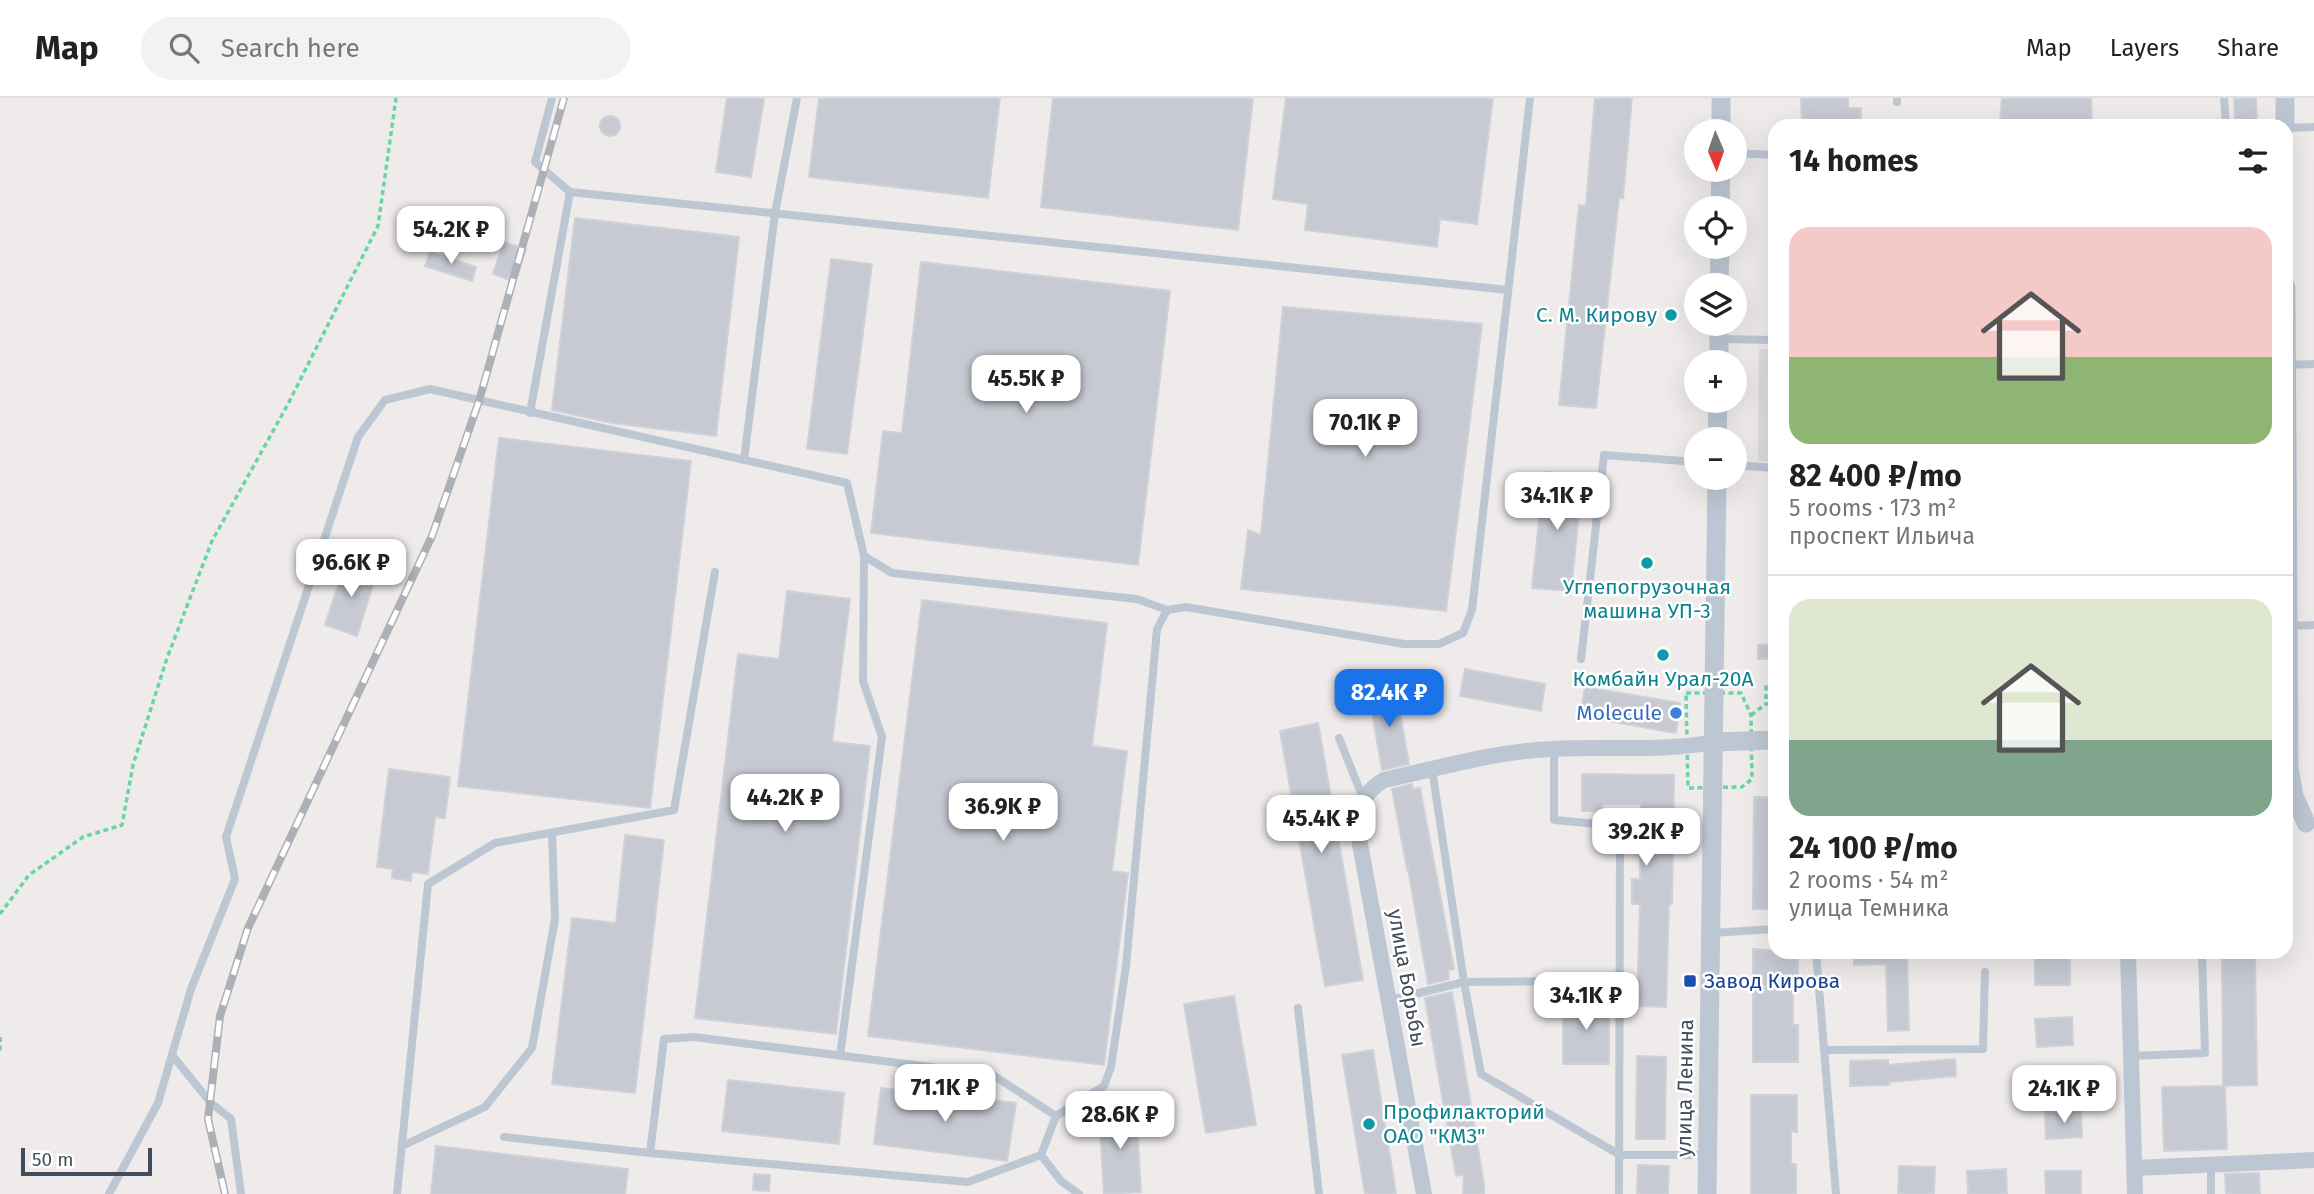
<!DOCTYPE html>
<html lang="en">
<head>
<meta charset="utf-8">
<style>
	body { margin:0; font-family:"Fira Sans",sans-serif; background:#f2f2f2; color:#222; height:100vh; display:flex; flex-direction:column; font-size:26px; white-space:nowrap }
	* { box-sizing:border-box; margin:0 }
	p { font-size:23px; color:#767676 }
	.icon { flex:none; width:38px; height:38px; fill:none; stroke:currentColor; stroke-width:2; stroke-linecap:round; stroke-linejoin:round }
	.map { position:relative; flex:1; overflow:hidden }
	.drawer { position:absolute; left:1768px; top:21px; width:525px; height:840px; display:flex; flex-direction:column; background:#fff; border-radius:21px; box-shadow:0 7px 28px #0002 }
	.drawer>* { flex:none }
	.needle { width:46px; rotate:178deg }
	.buttons { position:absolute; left:1684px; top:21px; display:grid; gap:14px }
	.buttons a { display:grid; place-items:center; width:63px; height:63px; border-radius:50%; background:#fff; box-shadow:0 7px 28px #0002; font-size:35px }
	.scale { position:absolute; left:21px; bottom:18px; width:131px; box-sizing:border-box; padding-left:7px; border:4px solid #424d5b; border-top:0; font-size:19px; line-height:24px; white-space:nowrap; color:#424d5b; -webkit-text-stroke:5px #fff; paint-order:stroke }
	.price { position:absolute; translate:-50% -60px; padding:0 16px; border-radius:14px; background:#fff; color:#222; font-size:23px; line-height:46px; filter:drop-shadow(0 2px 4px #0008) }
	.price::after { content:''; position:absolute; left:50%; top:42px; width:21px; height:16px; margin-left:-10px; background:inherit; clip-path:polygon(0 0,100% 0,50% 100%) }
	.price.selected { background:#1a73e8; color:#fff }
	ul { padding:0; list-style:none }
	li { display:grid; align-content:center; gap:14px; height:371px; padding:0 21px }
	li+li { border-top:2px solid #e0e0e0 }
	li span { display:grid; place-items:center; height:217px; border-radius:21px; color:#555 }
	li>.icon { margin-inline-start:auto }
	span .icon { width:126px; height:126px; fill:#fffc; stroke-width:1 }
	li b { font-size:30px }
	h2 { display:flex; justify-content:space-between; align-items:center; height:84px; padding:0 21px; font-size:30px }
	header { display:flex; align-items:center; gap:42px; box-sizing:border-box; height:98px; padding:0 35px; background:#fff; border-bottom:2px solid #e0e0e0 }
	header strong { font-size:33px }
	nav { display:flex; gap:38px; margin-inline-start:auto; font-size:24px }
	.search { width:490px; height:63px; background:#f2f2f2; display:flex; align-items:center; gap:18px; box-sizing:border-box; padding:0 24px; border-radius:38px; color:#767676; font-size:26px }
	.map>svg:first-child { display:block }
	.education { fill:#e0dcdd }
	.building { fill:#c7cad2; stroke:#cfd1d8; stroke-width:2 }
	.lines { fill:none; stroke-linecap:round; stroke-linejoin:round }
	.path { stroke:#67d5a8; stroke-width:3.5; stroke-dasharray:5 3.5; stroke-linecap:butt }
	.service { stroke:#bdc7d3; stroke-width:8 }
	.minor { stroke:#bdc7d3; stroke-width:16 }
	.tertiary { stroke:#bdc7d3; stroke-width:19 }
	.rail-casing { stroke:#adb0b7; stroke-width:8 }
	.rail { stroke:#fff; stroke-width:5; stroke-dasharray:16; stroke-linecap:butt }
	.culture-dot { fill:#0f9aa8; stroke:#fff; stroke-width:2.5 }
	.shop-dot { fill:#3f7fe0; stroke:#fff; stroke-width:2.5 }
	.transit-dot { fill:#1a4fb4; stroke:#fff; stroke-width:2.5 }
	.labels { text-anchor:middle; stroke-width:5; stroke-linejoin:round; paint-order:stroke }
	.culture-label { font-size:21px; fill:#0d838f; stroke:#fff }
	.shop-label { font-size:21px; fill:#366cbe; stroke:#fff; text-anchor:end }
	.street-label { font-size:21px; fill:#424d5b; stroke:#fff }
	.transit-label { font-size:21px; fill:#164399; stroke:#fff; text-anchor:start }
</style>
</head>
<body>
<header>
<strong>Map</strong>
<div class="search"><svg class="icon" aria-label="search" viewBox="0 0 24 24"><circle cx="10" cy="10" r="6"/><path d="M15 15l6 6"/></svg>Search here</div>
<nav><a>Map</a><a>Layers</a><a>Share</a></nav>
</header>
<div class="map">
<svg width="2314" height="1096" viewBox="0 0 2314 1096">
	<rect width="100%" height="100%" fill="#efebeb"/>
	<!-- education -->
	<polygon class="education" points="1759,251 1774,251 1774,364 1758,363"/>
	<!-- building -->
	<g class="building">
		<polygon points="727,0 764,0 751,79 716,74"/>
		<polygon points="819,0 1000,0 988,100 809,79"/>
		<polygon points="1053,0 1253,0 1238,132 1041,109"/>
		<polygon points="1286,0 1493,0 1477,126 1440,121 1437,149 1305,132 1308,106 1273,101"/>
		<polygon points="1595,0 1632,0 1623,100 1619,100 1596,310 1559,307 1579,107 1586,108"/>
		<polygon points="1801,0 1848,0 1848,10 1861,10 1861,28 1802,28"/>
		<polygon points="2002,0 2091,0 2092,28 2047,28 2000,24"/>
		<polygon points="2234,0 2256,0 2257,28 2235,28"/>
		<circle cx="610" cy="28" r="10"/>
		<polygon points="575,120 739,139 716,338 612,325 552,312"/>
		<polygon points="504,144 526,151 515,184 493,176"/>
		<polygon points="430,154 476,169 472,183 425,168"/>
		<polygon points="831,161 872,166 847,356 807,351"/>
		<polygon points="921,164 1170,193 1138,467 871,435 883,333 902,335"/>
		<polygon points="1283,209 1482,226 1446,513 1241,491 1248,432 1261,437"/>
		<polygon points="499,340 691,363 650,710 458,688"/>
		<polygon points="1544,374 1583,378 1571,493 1532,490"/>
		<polygon points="346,464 377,474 357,538 325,527"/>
		<polygon points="787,493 850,501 832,644 870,648 836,936 695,920 738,556 779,561"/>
		<polygon points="922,502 1107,525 1092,648 1127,653 1112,773 1128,775 1104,967 868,938"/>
		<polygon points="1774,546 1774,561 1758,561 1758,547"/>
		<polygon points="1465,571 1545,586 1541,613 1460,598"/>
		<polygon points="1585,589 1680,605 1676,635 1580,618"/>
		<polygon points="1396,591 1409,666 1382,672 1369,596"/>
		<polygon points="1318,625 1363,882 1325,888 1280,633"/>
		<polygon points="389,671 450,679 445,720 435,719 428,776 412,774 411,783 392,780 393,771 377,769"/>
		<polygon points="1582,676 1674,677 1672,806 1669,806 1666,909 1637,908 1640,806 1632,806 1632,781 1640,781 1641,706 1603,706 1602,713 1582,713"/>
		<polygon points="1412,686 1413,691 1420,690 1454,871 1448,872 1449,881 1428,886 1408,770 1407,771 1392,691"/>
		<polygon points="1754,699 1774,699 1774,811 1753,811"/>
		<polygon points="625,737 664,742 635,995 552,986 572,820 616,825"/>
		<polygon points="1753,851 1798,854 1798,892 1793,892 1793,927 1798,927 1798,964 1753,964"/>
		<polygon points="1854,854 1907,854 1909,932 1888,933 1886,866 1854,867"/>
		<polygon points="2222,854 2255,854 2257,987 2225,988 2227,1051 2164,1053 2162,989 2223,988"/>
		<rect x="2035" y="855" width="35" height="32"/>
		<polygon points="1452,894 1484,1087 1484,1096 1463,1096 1464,1076 1456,1078 1425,900"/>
		<polygon points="1234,898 1256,1027 1206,1035 1184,906"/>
		<rect x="1563" y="902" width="46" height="64"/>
		<polygon points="2072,919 2073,947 2037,949 2035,921"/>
		<polygon points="1373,952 1396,1096 1365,1096 1342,957"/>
		<polygon points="1637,958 1666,959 1665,1041 1636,1041"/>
		<polygon points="1955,961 1956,978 1889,984 1889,987 1850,988 1850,963 1888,962 1888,967"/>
		<polygon points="728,982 844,995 839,1046 722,1033"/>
		<polygon points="881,990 1016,1005 1007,1063 874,1046"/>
		<polygon points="1751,997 1797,997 1797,1034 1791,1033 1791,1066 1796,1066 1796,1096 1751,1096"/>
		<polygon points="1136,1010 1141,1094 1104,1096 1099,1012"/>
		<polygon points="2081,1012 2082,1039 2046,1041 2045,1014"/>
		<polygon points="436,1048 628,1071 625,1096 431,1096"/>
		<polygon points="1638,1067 1669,1068 1668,1096 1637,1096"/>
		<polygon points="1899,1068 1935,1069 1934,1096 1898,1096"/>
		<polygon points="2006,1071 2007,1096 1968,1096 1967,1073"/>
		<polygon points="2045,1073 2081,1073 2081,1096 2046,1096"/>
		<polygon points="2259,1075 2260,1096 2226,1096 2225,1076"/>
		<polygon points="754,1076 770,1077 769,1093 753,1092"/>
	</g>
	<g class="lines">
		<!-- path -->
		<g class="path">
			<polyline points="1774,587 1766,587 1766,606 1774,606"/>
			<polygon points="1686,595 1741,595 1751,617 1752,681 1742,689 1688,690"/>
			<polyline points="1751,617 1766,606"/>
			<polyline points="0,816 29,777 83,739 122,727 133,667 167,560 212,443 288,306 378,128 396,0"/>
			<polyline points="0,939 0,953"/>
		</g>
		<!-- service -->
		<g class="service">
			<polyline points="1897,0 1897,4"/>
			<polyline points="2224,0 2226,28"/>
			<polyline points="2286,30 2314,29"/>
			<polyline points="1734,55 1774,57"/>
			<polyline points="570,94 1508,192"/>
			<polyline points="1719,241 1774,242"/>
			<polyline points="2286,267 2314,266"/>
			<polyline points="530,315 570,94 535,64 552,0"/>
			<polyline points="744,362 775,115 797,0"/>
			<polyline points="1734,367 1774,370"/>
			<polyline points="2289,528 2314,527"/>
			<polyline points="1581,561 1604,357 1696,364"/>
			<polyline points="1339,640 1363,700"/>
			<polyline points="1554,651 1554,722 1620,728 1619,1096"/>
			<polyline points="1432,671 1464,884 1481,976 1620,1057 1708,1057"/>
			<polyline points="1712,835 1774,831"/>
			<polyline points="1816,854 1836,1096"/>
			<polyline points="1390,902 1464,884 1619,883"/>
			<polyline points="1298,910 1319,1096"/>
			<polygon points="694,939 993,977 1056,1018 1041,1057 968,1084 650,1055 664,941"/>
			<polyline points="1824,952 1983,951 1985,874"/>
			<polyline points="172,957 210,1004 231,1021 241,1096"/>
			<polyline points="840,958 882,639 863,583 864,458"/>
			<polyline points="2133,958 2205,955 2202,854"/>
			<polyline points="1056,1018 1104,988 1111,969 1126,868 1157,531 1167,512 1186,509 1404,546 1439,546 1463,535 1472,512 1530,0"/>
			<polyline points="504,1039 650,1055"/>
			<polyline points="402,1048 485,1009 532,950 555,821 552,735"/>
			<polyline points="1041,1057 1061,1083 1079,1096"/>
			<polyline points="109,1096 158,1005 191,891 235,781 226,739 358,339 385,302 430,291 847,385 864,458 892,475 1137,501 1167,512"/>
			<polyline points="397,1096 428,786 495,745 674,712 715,474"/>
			<polyline points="2211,1096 2211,1067"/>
		</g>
		<!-- minor -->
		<g class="minor">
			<polyline points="2128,854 2135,1096"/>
			<polyline points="2135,1070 2314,1062"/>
			<path d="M1424 1096 1358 735C1357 711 1362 695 1384 682 1439 670 1496 653 1553 651 1608 648 1661 654 1714 644"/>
		</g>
		<!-- tertiary -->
		<g class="tertiary">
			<polyline points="2285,0 2285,28"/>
			<polyline points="1721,33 1721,0"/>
			<polyline points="1720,110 1721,72"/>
			<polyline points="1719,187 1720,149"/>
			<polyline points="2286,189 2289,671 2294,698 2306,725"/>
			<polyline points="1719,264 1719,226"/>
			<polyline points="1717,341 1718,303"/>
			<polyline points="1714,644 1774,642"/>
			<polyline points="1707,1096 1717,380"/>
		</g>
		<!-- rail casing -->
		<g class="rail-casing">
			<polyline id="rail" points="225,1096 208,1021 220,918 248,830 432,438 479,303 564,0"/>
		</g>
		<!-- rail -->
		<use href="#rail" class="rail"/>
	</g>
	<!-- markers -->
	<g class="culture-dot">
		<circle cx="1671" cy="217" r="7"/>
		<circle cx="1647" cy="465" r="7"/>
		<circle cx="1663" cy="557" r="7"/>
		<circle cx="1369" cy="1026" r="7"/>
	</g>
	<circle class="shop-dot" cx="1676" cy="615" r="7"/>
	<rect class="transit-dot" x="1683" y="876" width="14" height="14" rx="3.5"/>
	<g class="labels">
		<!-- culture labels -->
		<g class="culture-label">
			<text x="1657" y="224" text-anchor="end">С. М. Кирову</text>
			<text x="1647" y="496">Углепогрузочная<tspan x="1647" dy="24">машина УП-3</tspan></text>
			<text x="1663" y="588">Комбайн Урал-20А</text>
			<text x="1383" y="1021" text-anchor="start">Профилакторий<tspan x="1383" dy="24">ОАО "КМЗ"</tspan></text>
		</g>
		<!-- shop labels -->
		<g class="shop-label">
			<text x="1662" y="622">Molecule</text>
		</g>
		<!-- street labels -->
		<g class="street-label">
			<text transform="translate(1407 880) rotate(80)" y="7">улица Борьбы</text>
			<text transform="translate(1685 990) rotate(-89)" y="7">улица Ленина</text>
		</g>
		<!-- transit labels -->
		<g class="transit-label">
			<text x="1704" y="890">Завод Кирова</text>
		</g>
	</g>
</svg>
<div class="buttons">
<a><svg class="needle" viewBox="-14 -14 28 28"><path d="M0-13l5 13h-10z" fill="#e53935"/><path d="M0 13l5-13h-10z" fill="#767676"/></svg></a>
<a><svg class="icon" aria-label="locate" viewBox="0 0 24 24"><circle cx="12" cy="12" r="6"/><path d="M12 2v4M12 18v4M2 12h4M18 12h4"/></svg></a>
<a><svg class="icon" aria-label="layers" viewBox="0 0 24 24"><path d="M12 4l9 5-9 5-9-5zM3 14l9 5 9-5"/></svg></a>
<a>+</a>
<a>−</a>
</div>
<div class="scale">50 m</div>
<b class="price" style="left:451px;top:168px">54.2K ₽</b>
<b class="price" style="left:1026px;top:317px">45.5K ₽</b>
<b class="price" style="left:1365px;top:361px">70.1K ₽</b>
<b class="price" style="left:1557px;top:434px">34.1K ₽</b>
<b class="price" style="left:351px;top:501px">96.6K ₽</b>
<b class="price selected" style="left:1389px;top:631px">82.4K ₽</b>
<b class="price" style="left:785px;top:736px">44.2K ₽</b>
<b class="price" style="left:1003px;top:745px">36.9K ₽</b>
<b class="price" style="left:1321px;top:757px">45.4K ₽</b>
<b class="price" style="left:1646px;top:770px">39.2K ₽</b>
<b class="price" style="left:1586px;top:934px">34.1K ₽</b>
<b class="price" style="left:945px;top:1026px">71.1K ₽</b>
<b class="price" style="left:2064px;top:1027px">24.1K ₽</b>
<b class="price" style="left:1120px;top:1053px">28.6K ₽</b>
<section class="drawer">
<h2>14 homes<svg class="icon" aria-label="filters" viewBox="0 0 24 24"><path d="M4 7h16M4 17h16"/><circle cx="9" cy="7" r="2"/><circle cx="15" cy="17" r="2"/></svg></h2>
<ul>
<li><span style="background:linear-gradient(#f6c9c9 60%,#8fb573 0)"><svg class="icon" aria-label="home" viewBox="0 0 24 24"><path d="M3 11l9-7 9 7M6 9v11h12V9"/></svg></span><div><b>82 400 ₽/mo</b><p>5 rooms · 173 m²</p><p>проспект Ильича</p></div></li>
<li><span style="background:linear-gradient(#dfe7d0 65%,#7fa58c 0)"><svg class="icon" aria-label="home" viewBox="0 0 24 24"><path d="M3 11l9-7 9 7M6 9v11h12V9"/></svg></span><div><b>24 100 ₽/mo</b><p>2 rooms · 54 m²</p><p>улица Темника</p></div></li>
</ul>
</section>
</div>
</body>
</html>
